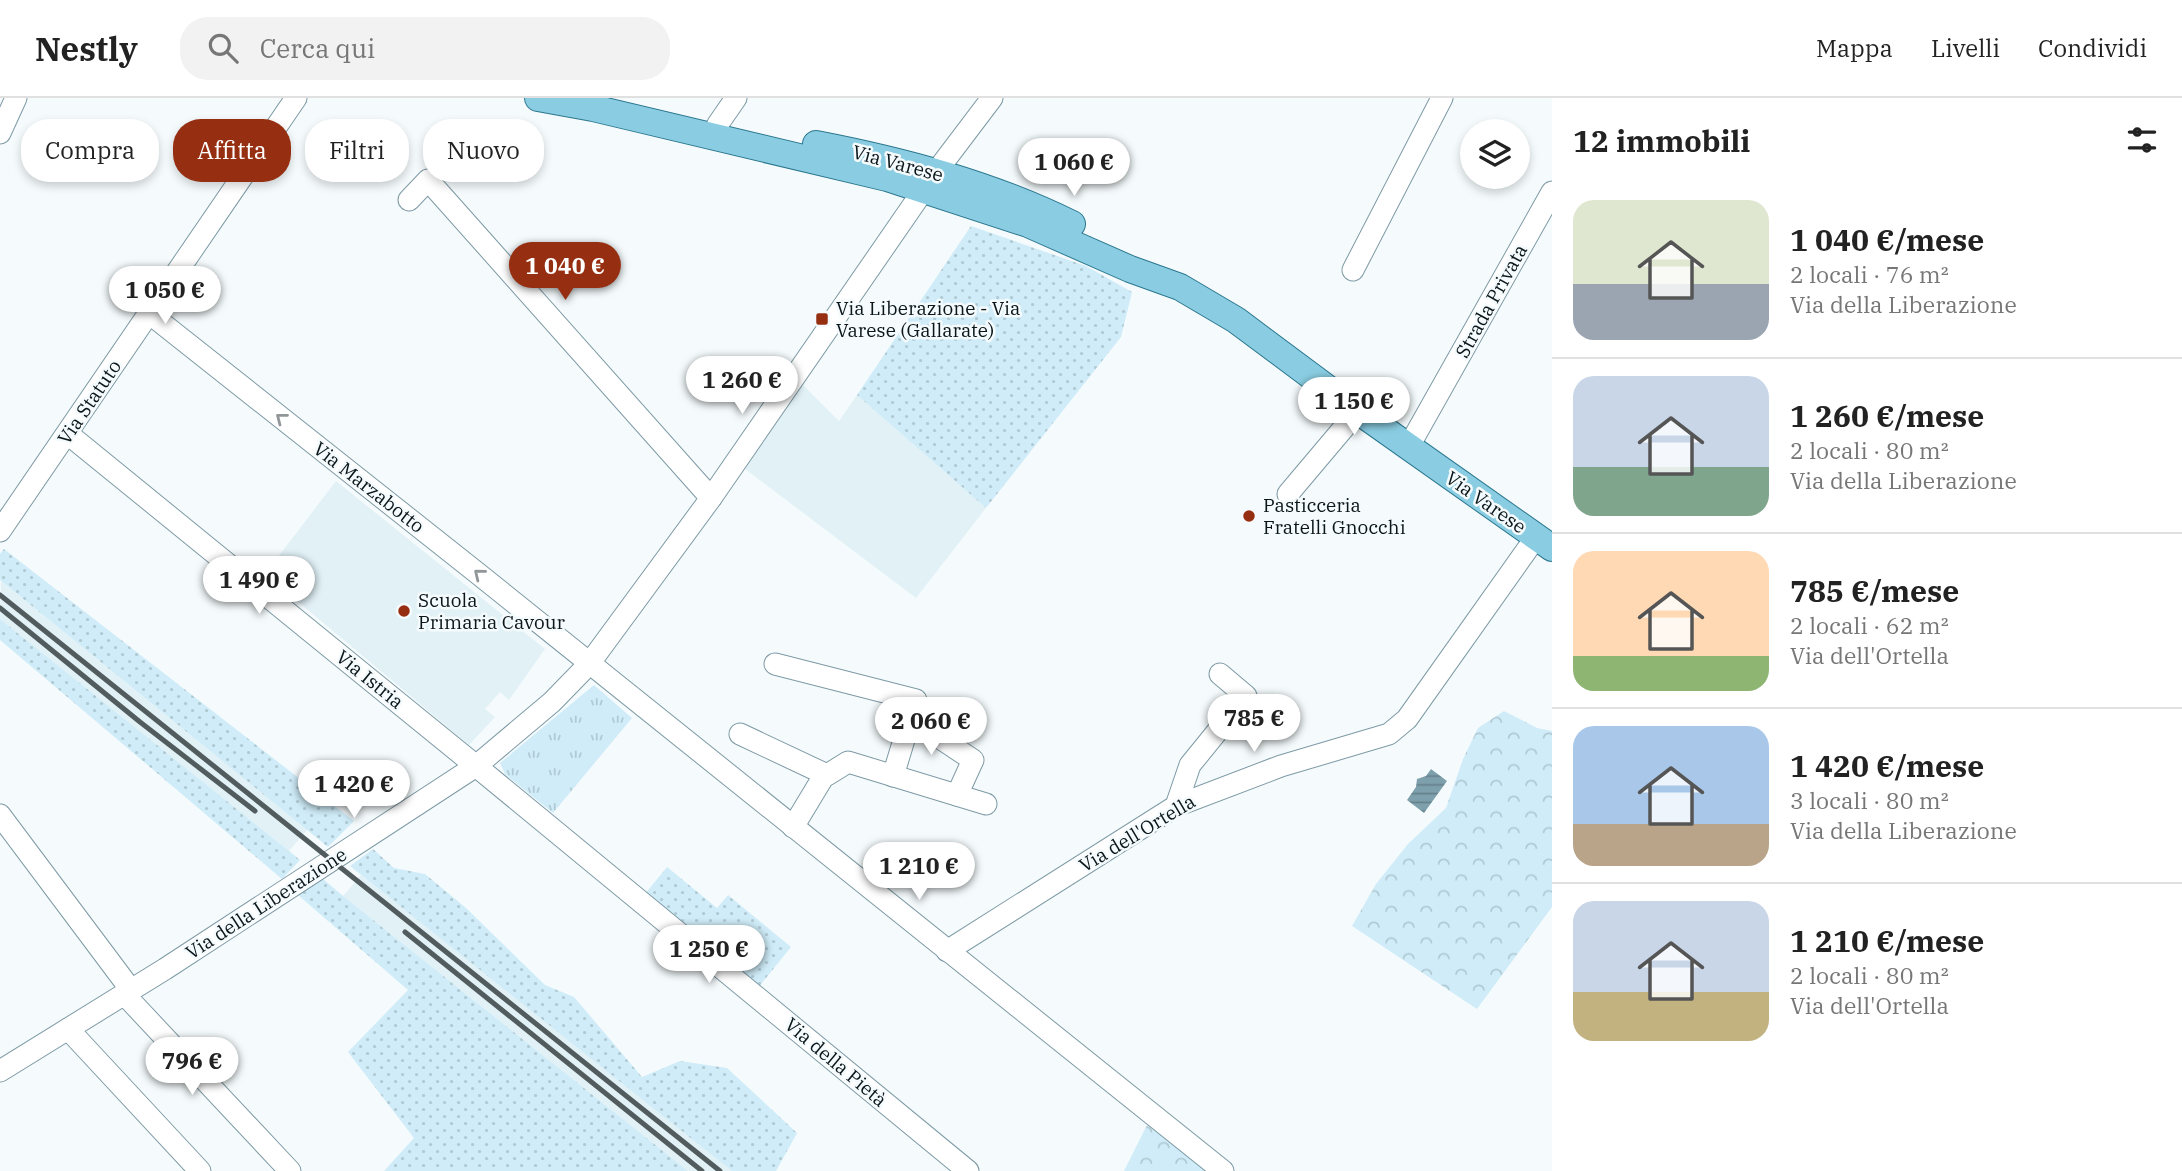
<!DOCTYPE html>
<html lang="it">
<head>
<meta charset="utf-8">
<style>
	body { margin:0; font-family:"IBM Plex Serif",serif; background:#f2f2f2; color:#222; height:100vh; display:flex; flex-direction:column; font-size:26px; white-space:nowrap }
	* { box-sizing:border-box; margin:0 }
	p { font-size:23px; color:#767676 }
	.icon { flex:none; width:38px; height:38px; fill:none; stroke:currentColor; stroke-width:2; stroke-linecap:round; stroke-linejoin:round }
	.map { position:relative; flex:1; overflow:hidden }
	.details { display:flex; flex-direction:column; background:#fff; width:630px }
	.details>* { flex:none }
	.top-card { position:absolute; left:21px; top:21px; width:665px; height:63px; display:flex; gap:14px }
	.controls { position:absolute; left:1460px; top:21px; display:grid; gap:14px }
	.controls a { display:grid; place-items:center; width:70px; height:70px; border-radius:50%; background:#fff; box-shadow:0 4px 10px #0003; font-size:35px }
	.price { position:absolute; translate:-50% -60px; padding:0 16px; border-radius:24px; background:#fff; color:#222; font-size:23px; line-height:46px; filter:drop-shadow(0 2px 4px #0008) }
	.price::after { content:''; position:absolute; left:50%; top:42px; width:21px; height:16px; margin-left:-10px; background:inherit; clip-path:polygon(0 0,100% 0,50% 100%) }
	.price.active { background:#962e12; color:#fff }
	ul { padding:0; list-style:none }
	li { display:flex; align-items:center; gap:21px; height:175px; padding:0 21px }
	li+li { border-top:2px solid #e0e0e0 }
	li span { display:grid; place-items:center; flex:none; width:196px; height:140px; border-radius:21px; color:#555 }
	li>.icon { margin-inline-start:auto }
	span .icon { width:84px; height:84px; fill:#fffc; stroke-width:1 }
	li b { font-size:30px }
	h2 { display:flex; justify-content:space-between; align-items:center; height:84px; padding:0 21px; font-size:30px }
	.pill { padding:0 24px; border-radius:28px; background:#fff; box-shadow:0 4px 10px #0003; font-size:24px; line-height:63px }
	.pill.active { background:#962e12; color:#fff }
	header { display:flex; align-items:center; gap:42px; box-sizing:border-box; height:98px; padding:0 35px; background:#fff; border-bottom:2px solid #e0e0e0 }
	header strong { font-size:33px }
	nav { display:flex; gap:38px; margin-inline-start:auto; font-size:24px }
	.search { width:490px; height:63px; background:#f2f2f2; display:flex; align-items:center; gap:18px; box-sizing:border-box; padding:0 24px; border-radius:28px; color:#767676; font-size:26px }
	main { display:flex; flex:1; min-height:0 }
	.map>svg:first-child { display:block }
	.built { fill:#e1f1f6 }
	.grass { fill:url(#grass-dots) }
	.forest { fill:url(#forest-crowns) }
	.park { fill:url(#park-tufts) }
	.water { fill:url(#water-rules) }
	.lines { fill:none; stroke-linecap:round; stroke-linejoin:round }
	.minor-casing { stroke:#7e9aa5; stroke-width:23 }
	.major-casing { stroke:#2b778f; stroke-width:28 }
	.minor { stroke:#fff; stroke-width:21 }
	.major { stroke:#8acde2; stroke-width:26 }
	.rail { stroke:#525c5f; stroke-width:5 }
	.oneway { stroke:#919698 }
	.poi-dot { fill:#962e12; stroke:#f5fbfd; stroke-width:2.5 }
	.labels { text-anchor:middle; stroke-width:5; stroke-linejoin:round; paint-order:stroke }
	.street-label { font-size:19px; fill:#0b161a; stroke:#f5fbfd }
	.poi-label { font-size:19px; fill:#0b161a; stroke:#f5fbfd; text-anchor:start }
</style>
</head>
<body>
<header>
<strong>Nestly</strong>
<div class="search"><svg class="icon" aria-label="search" viewBox="0 0 24 24"><circle cx="10" cy="10" r="6"/><path d="M15 15l6 6"/></svg>Cerca qui</div>
<nav><a>Mappa</a><a>Livelli</a><a>Condividi</a></nav>
</header>
<main>
<div class="map">
<svg width="1552" height="1073" viewBox="0 0 1552 1073">
	<defs>
		<pattern id="grass-dots" width="8" height="8" patternUnits="userSpaceOnUse" patternTransform="scale(1.75)"><rect width="8" height="8" fill="#cfecf8"/><path d="M2 2h.1M6 6h.1" fill="none" stroke="#b0cad4" stroke-width="1.8" stroke-linecap="round"/></pattern>
		<pattern id="forest-crowns" width="20" height="18" patternUnits="userSpaceOnUse" patternTransform="scale(1.75)"><rect width="20" height="18" fill="#cfecf8"/><path d="M2 6a3 3 0 1 1 6 0M12 15a3 3 0 1 1 6 0" fill="none" stroke="#b0cad4"/></pattern>
		<pattern id="park-tufts" width="24" height="20" patternUnits="userSpaceOnUse" patternTransform="scale(1.75)"><rect width="24" height="20" fill="#cfecf8"/><path d="M3 7l-1-3M5 7V3M7 7l1-3M15 17l-1-3M17 17v-4M19 17l1-3" fill="none" stroke="#b0cad4"/></pattern>
		<pattern id="water-rules" width="6" height="5" patternUnits="userSpaceOnUse" patternTransform="scale(1.75)"><rect width="6" height="5" fill="#7ea0ad"/><path d="M0 2.5h6" fill="none" stroke="#65818c"/></pattern>
	</defs>
	<rect width="100%" height="100%" fill="#f5fbfd"/>
	<!-- built -->
	<g class="built">
		<polygon points="802,286 839,323 857,297 986,410 916,500 745,371"/>
		<polygon points="336,383 545,551 509,602 500,594 485,611 495,619 469,647 265,476"/>
		<polygon points="1,483 307,732 289,753 0,521"/>
		<polygon points="361,777 574,945 732,1073 688,1073 343,798"/>
	</g>
	<!-- grass -->
	<g class="grass">
		<polygon points="971,128 1086,168 1132,194 1121,239 986,410 857,297"/>
		<polygon points="4,451 354,723 328,749 0,482 0,456"/>
		<polygon points="0,521 289,753 300,762 282,781 0,542"/>
		<polygon points="373,751 394,770 425,776 466,810 545,887 574,899 642,979 680,963 727,970 797,1035 776,1073 732,1073 350,768"/>
		<polygon points="667,769 717,810 728,797 791,849 758,890 644,797"/>
		<polygon points="323,781 343,798 688,1073 384,1073 414,1040 348,954 408,892 298,797"/>
	</g>
	<!-- forest -->
	<g class="forest">
		<polygon points="1504,613 1537,630 1552,633 1552,809 1477,911 1352,828 1376,786 1408,746 1446,710 1463,661 1478,630"/>
		<polygon points="1147,1027 1208,1073 1124,1073"/>
	</g>
	<!-- park -->
	<polygon class="park" points="594,587 632,620 553,715 505,676 500,665"/>
	<!-- water -->
	<polygon class="water" points="1431,671 1447,683 1424,715 1407,702 1416,689 1417,681 1426,678"/>
	<g class="lines">
		<!-- minor casing -->
		<g class="minor-casing">
			<g id="minor">
				<polyline points="0,35 16,0"/>
				<polyline points="712,39 718,26 736,0"/>
				<polyline points="409,102 428,82 711,400"/>
				<polyline points="1353,172 1442,0"/>
				<polyline points="149,215 476,474 1223,1073"/>
				<polyline points="68,336 476,668 968,1073"/>
				<polyline points="1409,348 1552,94"/>
				<polyline points="1288,396 1358,313"/>
				<polyline points="0,433 296,0"/>
				<polyline points="775,566 916,602 893,678"/>
				<polyline points="910,620 973,662 957,697"/>
				<polyline points="740,636 827,677 848,664 986,706"/>
				<polyline points="1176,708 1190,667 1246,598 1220,576"/>
				<polyline points="0,717 131,892"/>
				<polyline points="793,729 825,676"/>
				<polyline points="947,853 1176,708 1281,668 1389,636 1407,621 1536,439"/>
				<polyline points="124,896 290,1073"/>
				<polyline points="68,931 200,1073"/>
				<polyline points="0,973 165,871 476,668 552,604 589,566 711,400 936,74 992,0"/>
			</g>
		</g>
		<!-- major casing -->
		<g class="major-casing">
			<g id="major">
				<polyline points="538,0 593,10 887,80 1028,126 1130,171 1180,189 1236,222 1358,313 1552,450"/>
				<path d="M816 46C904 63 991 86 1072 126"/>
			</g>
		</g>
		<!-- minor -->
		<use href="#minor" class="minor"/>
		<!-- major -->
		<use href="#major" class="major"/>
		<!-- rail -->
		<g class="rail">
			<polyline points="0,497 720,1073"/>
			<polyline points="0,510 140,624 255,713"/>
			<polyline points="405,834 702,1073"/>
		</g>
	</g>
	<!-- one-way arrows -->
	<defs><path id="oneway-chevron" d="M-2-3.5L2.5 0L-2 3.5" fill="none" stroke-width="1.6" stroke-linecap="round" stroke-linejoin="round" transform="scale(1.75)"/></defs>
	<g class="oneway">
		<use href="#oneway-chevron" transform="translate(281 320) rotate(-142)"/>
		<use href="#oneway-chevron" transform="translate(479 476) rotate(-141)"/>
	</g>
	<!-- markers -->
	<g class="poi-dot">
		<rect x="815" y="214" width="14" height="14" rx="3.5"/>
		<circle cx="1249" cy="418" r="7"/>
		<circle cx="404" cy="513" r="7"/>
	</g>
	<g class="labels">
		<!-- street labels -->
		<g class="street-label">
			<text transform="translate(898 65) rotate(15)" y="7">Via Varese</text>
			<text transform="translate(1491 203) rotate(-61)" y="7">Strada Privata</text>
			<text transform="translate(89 304) rotate(-56)" y="7">Via Statuto</text>
			<text transform="translate(369 389) rotate(38)" y="7">Via Marzabotto</text>
			<text transform="translate(1486 404) rotate(35)" y="7">Via Varese</text>
			<text transform="translate(370 581) rotate(39)" y="7">Via Istria</text>
			<text transform="translate(1137 735) rotate(-31)" y="7">Via dell'Ortella</text>
			<text transform="translate(266 805) rotate(-33)" y="7">Via della Liberazione</text>
			<text transform="translate(836 964) rotate(40)" y="7">Via della Pietà</text>
		</g>
		<!-- poi labels -->
		<g class="poi-label">
			<text x="836" y="217">Via Liberazione - Via<tspan x="836" dy="22">Varese (Gallarate)</tspan></text>
			<text x="1263" y="414">Pasticceria<tspan x="1263" dy="22">Fratelli Gnocchi</tspan></text>
			<text x="418" y="509">Scuola<tspan x="418" dy="22">Primaria Cavour</tspan></text>
		</g>
	</g>
</svg>
<div class="controls">
<a><svg class="icon" aria-label="layers" viewBox="0 0 24 24"><path d="M12 4l9 5-9 5-9-5zM3 14l9 5 9-5"/></svg></a>
</div>
<b class="price" style="left:1074px;top:100px">1 060 €</b>
<b class="price active" style="left:565px;top:204px">1 040 €</b>
<b class="price" style="left:165px;top:228px">1 050 €</b>
<b class="price" style="left:742px;top:318px">1 260 €</b>
<b class="price" style="left:1354px;top:339px">1 150 €</b>
<b class="price" style="left:259px;top:518px">1 490 €</b>
<b class="price" style="left:1254px;top:656px">785 €</b>
<b class="price" style="left:931px;top:659px">2 060 €</b>
<b class="price" style="left:354px;top:722px">1 420 €</b>
<b class="price" style="left:919px;top:804px">1 210 €</b>
<b class="price" style="left:709px;top:887px">1 250 €</b>
<b class="price" style="left:192px;top:999px">796 €</b>
<div class="top-card">
<a class="pill">Compra</a>
<a class="pill active">Affitta</a>
<a class="pill">Filtri</a>
<a class="pill">Nuovo</a>
</div>
</div>
<section class="details">
<h2>12 immobili<svg class="icon" aria-label="filters" viewBox="0 0 24 24"><path d="M4 7h16M4 17h16"/><circle cx="9" cy="7" r="2"/><circle cx="15" cy="17" r="2"/></svg></h2>
<ul>
<li><span style="background:linear-gradient(#dfe7d0 60%,#9aa5b1 0)"><svg class="icon" aria-label="home" viewBox="0 0 24 24"><path d="M3 11l9-7 9 7M6 9v11h12V9"/></svg></span><div><b>1 040 €/mese</b><p>2 locali · 76 m²</p><p>Via della Liberazione</p></div></li>
<li><span style="background:linear-gradient(#c9d6e8 65%,#7fa58c 0)"><svg class="icon" aria-label="home" viewBox="0 0 24 24"><path d="M3 11l9-7 9 7M6 9v11h12V9"/></svg></span><div><b>1 260 €/mese</b><p>2 locali · 80 m²</p><p>Via della Liberazione</p></div></li>
<li><span style="background:linear-gradient(#ffd9b3 75%,#8fb573 0)"><svg class="icon" aria-label="home" viewBox="0 0 24 24"><path d="M3 11l9-7 9 7M6 9v11h12V9"/></svg></span><div><b>785 €/mese</b><p>2 locali · 62 m²</p><p>Via dell'Ortella</p></div></li>
<li><span style="background:linear-gradient(#a9c7e8 70%,#b9a48a 0)"><svg class="icon" aria-label="home" viewBox="0 0 24 24"><path d="M3 11l9-7 9 7M6 9v11h12V9"/></svg></span><div><b>1 420 €/mese</b><p>3 locali · 80 m²</p><p>Via della Liberazione</p></div></li>
<li><span style="background:linear-gradient(#c9d6e8 65%,#c2b280 0)"><svg class="icon" aria-label="home" viewBox="0 0 24 24"><path d="M3 11l9-7 9 7M6 9v11h12V9"/></svg></span><div><b>1 210 €/mese</b><p>2 locali · 80 m²</p><p>Via dell'Ortella</p></div></li>
</ul>
</section>
</main>
</body>
</html>
